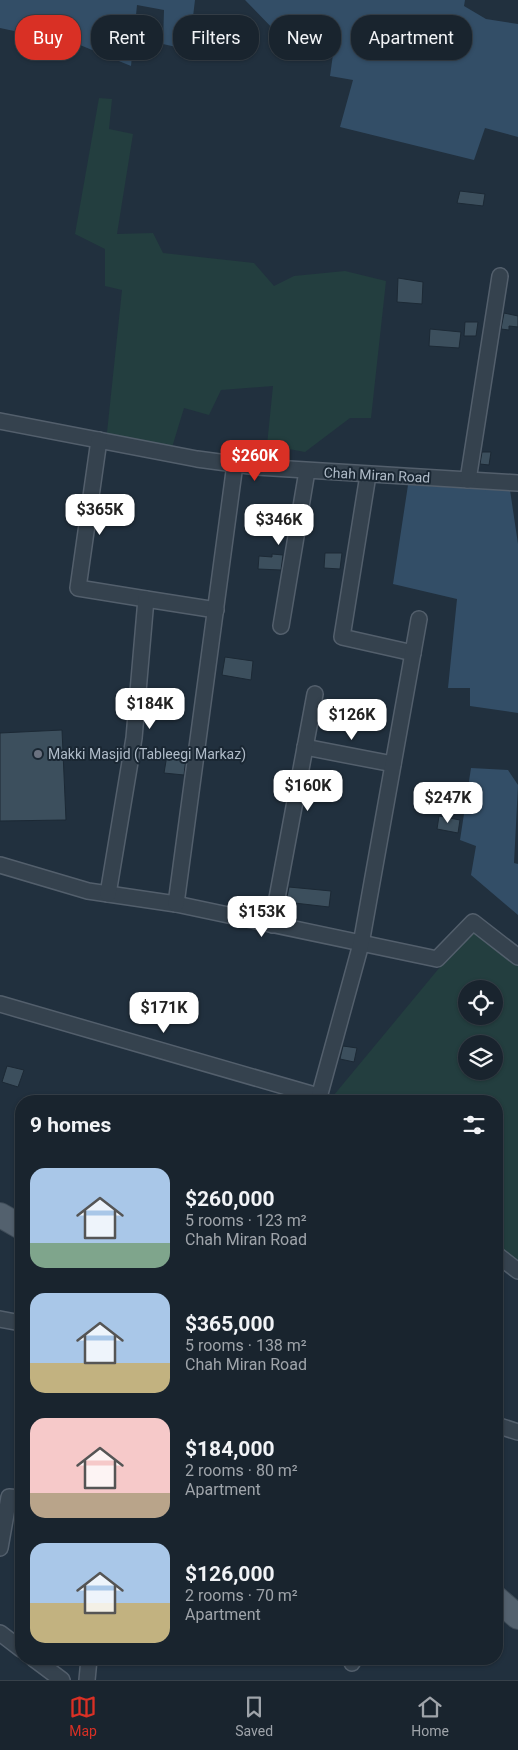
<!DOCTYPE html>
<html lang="en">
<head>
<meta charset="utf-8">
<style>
	body { margin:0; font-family:Roboto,sans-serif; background:#26303a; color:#f1f3f6; height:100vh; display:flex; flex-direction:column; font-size:19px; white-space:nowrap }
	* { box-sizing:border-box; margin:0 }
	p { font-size:16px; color:#9fa4aa }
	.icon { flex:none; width:28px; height:28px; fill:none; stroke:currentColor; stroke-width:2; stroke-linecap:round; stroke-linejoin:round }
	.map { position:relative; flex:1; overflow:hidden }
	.drawer { position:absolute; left:15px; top:1095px; width:488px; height:570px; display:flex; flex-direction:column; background:#19242e; border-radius:20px; box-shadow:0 1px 4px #0004,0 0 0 1px #37414a }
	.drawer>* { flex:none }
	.hud { position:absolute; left:15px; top:15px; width:489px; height:45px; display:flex; gap:10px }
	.controls { position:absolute; left:458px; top:980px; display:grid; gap:10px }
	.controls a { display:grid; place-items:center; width:45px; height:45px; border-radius:50%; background:#19242e; box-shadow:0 1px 4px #0004,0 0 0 1px #37414a; font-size:25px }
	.price { position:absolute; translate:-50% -42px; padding:0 11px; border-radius:10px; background:#fff; color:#222; font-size:16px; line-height:32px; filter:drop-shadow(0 1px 2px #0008) }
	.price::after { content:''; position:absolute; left:50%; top:30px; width:15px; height:11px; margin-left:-8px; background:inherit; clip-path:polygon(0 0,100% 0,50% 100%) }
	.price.selected { background:#d93025; color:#fff }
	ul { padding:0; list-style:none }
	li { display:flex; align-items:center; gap:15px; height:125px; padding:0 15px }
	li span { display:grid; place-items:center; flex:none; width:140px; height:100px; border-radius:15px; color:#555 }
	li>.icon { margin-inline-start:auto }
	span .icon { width:60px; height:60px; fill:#fffc; stroke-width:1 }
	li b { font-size:21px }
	h2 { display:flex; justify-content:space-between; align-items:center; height:60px; padding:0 15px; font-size:21px }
	.tag { padding:0 18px; border-radius:20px; background:#19242e; box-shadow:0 1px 4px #0004,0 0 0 1px #37414a; font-size:18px; line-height:45px }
	.tag.selected { background:#d93025; color:#fff }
	.dock { display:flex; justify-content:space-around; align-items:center; height:70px; border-top:1px solid #37414a; background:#19242e; font-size:14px; color:#9fa4aa }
	.dock a { display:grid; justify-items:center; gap:2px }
	.dock .selected { color:#d93025 }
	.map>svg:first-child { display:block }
	.green { fill:#233e3f; fill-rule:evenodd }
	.water { fill:#334e67 }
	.building { fill:#3c4f5d; stroke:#1c2935 }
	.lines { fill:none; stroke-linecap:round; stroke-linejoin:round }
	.minor-casing { stroke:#535f6c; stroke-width:18 }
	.primary-casing { stroke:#3e4b57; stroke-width:26 }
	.minor { stroke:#35424e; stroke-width:15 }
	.primary { stroke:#53616e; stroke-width:24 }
	.worship-dot { fill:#6b7280; stroke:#1a2733; stroke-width:2 }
	.labels { text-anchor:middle; stroke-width:4; stroke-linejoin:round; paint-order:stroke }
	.street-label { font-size:14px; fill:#b0bcc9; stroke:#1a2733 }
	.poi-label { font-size:14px; fill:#b0bcc9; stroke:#1a2733; text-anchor:start }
</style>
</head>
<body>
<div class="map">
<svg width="518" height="1680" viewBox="0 0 518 1680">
	<rect width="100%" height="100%" fill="#21303e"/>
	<!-- green -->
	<g class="green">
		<polygon points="99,98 112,99 109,129 133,134 117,234 153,233 163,253 254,263 274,286 294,276 345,271 386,281 371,418 350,418 305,452 267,445 273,386 221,390 209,415 184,408 170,454 106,442 122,290 105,286 105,249 75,234"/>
		<path d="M474 926 518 960V1261L496 1243V1101H329ZM466 989H494V1016H466ZM466 1044H494V1071H466Z"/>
	</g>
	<!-- water -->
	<g class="water">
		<polygon points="0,0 195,0 189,50 163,44 164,10 137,5 131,66 80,45 0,28"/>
		<polygon points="245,0 465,0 464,6 486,19 518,24 518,137 485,128 474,160 340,127 353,80 330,76 336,33 312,23 300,35 278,34"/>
		<polygon points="408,485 510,490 518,544 518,713 470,706 470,688 448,688 457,599 393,584"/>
		<polygon points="471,768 508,770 518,785 514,863 518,864 518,915 471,875 476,846 460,840"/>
	</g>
	<!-- building -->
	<g class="building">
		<polygon points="460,191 485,194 483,206 457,203"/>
		<polygon points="398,278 423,282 422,304 397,302"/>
		<polygon points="504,313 518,316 518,327 509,326 509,330 501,329"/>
		<polygon points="465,322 478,322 476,336 464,336"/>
		<polygon points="430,329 461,332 459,348 429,346"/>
		<polygon points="482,452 491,452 489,465 480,464"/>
		<polygon points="325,553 342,553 340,569 324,568"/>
		<polygon points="272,554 283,555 281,570 258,569 259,556 272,557"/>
		<polygon points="225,657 253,661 251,680 222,675"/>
		<polygon points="62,730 66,820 0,821 0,733"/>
		<polygon points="167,755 186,758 184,775 164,773"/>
		<polygon points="439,816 460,820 458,833 437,829"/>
		<polygon points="289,887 331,891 329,907 286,902"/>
		<polygon points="343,1046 357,1048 354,1062 340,1059"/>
		<polygon points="7,1066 24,1070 18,1087 2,1082"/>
	</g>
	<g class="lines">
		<!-- minor casing -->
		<g class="minor-casing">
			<g id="minor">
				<polyline points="0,421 197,459 257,467 518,483"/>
				<polyline points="99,440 78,588 146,599"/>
				<polyline points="368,475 342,637 413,653"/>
				<polyline points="468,480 500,276"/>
				<polyline points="281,626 307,471"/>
				<polyline points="305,747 393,764"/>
				<polyline points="0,865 88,891 176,904 437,959 473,922 518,957"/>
				<polyline points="108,894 134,738 146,599 216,610"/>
				<polyline points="176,904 235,464"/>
				<polyline points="272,925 315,694"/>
				<polyline points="0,1004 318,1096"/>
				<polyline points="318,1101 361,944 419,619"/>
				<polyline points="496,1254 518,1271"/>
				<polyline points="0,1319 21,1323"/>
				<polyline points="496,1425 518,1432"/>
				<polyline points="0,1548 9,1497 21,1498"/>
				<polyline points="0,1633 21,1649"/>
				<polyline points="34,1659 62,1680"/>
				<polyline points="352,1663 354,1659"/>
				<polyline points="87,1680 89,1659"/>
			</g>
		</g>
		<!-- primary casing -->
		<g class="primary-casing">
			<g id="primary">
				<polyline points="0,1215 21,1227"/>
				<polyline points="496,1598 518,1617"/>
			</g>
		</g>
		<!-- minor -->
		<use href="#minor" class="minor"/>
		<!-- primary -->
		<use href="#primary" class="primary"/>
	</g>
	<!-- markers -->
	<circle class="worship-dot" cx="38" cy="754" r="5"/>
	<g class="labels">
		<!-- street labels -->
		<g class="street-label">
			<text transform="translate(377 475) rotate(3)" y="5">Chah Miran Road</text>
		</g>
		<!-- poi labels -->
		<g class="poi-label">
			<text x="48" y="759">Makki Masjid (Tableegi Markaz)</text>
		</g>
	</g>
</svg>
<div class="controls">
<a><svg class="icon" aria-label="locate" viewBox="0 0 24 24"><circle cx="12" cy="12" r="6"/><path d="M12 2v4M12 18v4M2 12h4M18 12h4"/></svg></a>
<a><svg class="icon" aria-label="layers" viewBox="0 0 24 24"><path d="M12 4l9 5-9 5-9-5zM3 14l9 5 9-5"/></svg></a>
</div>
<b class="price selected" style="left:255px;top:482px">$260K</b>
<b class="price" style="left:100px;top:536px">$365K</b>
<b class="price" style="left:279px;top:546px">$346K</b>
<b class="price" style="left:150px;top:730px">$184K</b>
<b class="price" style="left:352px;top:741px">$126K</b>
<b class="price" style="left:308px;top:812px">$160K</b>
<b class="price" style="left:448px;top:824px">$247K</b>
<b class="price" style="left:262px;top:938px">$153K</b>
<b class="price" style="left:164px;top:1034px">$171K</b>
<div class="hud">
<a class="tag selected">Buy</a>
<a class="tag">Rent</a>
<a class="tag">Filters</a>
<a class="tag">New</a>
<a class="tag">Apartment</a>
</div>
<section class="drawer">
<h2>9 homes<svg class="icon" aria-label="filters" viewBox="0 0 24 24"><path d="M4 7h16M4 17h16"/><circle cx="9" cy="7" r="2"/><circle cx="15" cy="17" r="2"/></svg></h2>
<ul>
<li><span style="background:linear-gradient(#a9c7e8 75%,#7fa58c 0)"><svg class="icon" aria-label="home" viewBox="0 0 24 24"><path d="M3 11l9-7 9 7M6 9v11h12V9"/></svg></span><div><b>$260,000</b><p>5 rooms · 123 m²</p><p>Chah Miran Road</p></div></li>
<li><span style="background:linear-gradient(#a9c7e8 70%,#c2b280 0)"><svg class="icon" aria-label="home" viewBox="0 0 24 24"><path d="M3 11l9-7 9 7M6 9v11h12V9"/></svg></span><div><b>$365,000</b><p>5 rooms · 138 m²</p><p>Chah Miran Road</p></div></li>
<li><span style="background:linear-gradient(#f6c9c9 75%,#b9a48a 0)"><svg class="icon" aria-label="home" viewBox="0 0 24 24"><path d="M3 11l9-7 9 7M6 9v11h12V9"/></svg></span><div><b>$184,000</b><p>2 rooms · 80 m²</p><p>Apartment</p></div></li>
<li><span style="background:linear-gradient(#a9c7e8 60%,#c2b280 0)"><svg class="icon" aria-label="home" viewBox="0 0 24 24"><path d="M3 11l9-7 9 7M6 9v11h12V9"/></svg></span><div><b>$126,000</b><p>2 rooms · 70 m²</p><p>Apartment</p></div></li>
</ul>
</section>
</div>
<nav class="dock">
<a class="selected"><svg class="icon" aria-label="map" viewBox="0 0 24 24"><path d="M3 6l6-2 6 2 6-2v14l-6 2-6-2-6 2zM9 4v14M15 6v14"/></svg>Map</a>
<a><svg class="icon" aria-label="saved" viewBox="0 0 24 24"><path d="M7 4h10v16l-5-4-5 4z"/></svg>Saved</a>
<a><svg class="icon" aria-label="home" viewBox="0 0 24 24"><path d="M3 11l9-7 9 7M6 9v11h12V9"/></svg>Home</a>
</nav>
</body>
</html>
